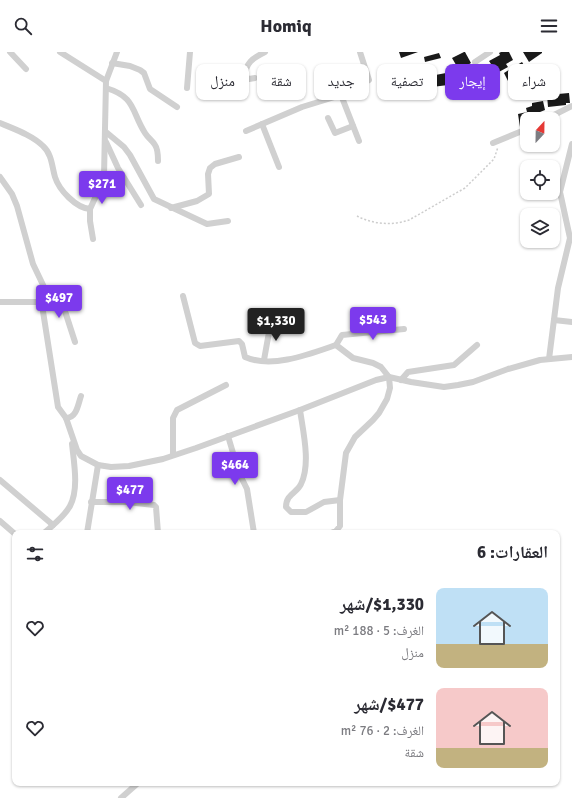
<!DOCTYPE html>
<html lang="ar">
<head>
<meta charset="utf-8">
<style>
	body { margin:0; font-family:Signika,"Noto Naskh Arabic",sans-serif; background:#f7f7f7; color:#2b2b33; direction:rtl; height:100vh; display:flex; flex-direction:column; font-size:15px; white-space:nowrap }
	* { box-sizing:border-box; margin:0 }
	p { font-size:13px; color:#7c7c81 }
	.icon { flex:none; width:22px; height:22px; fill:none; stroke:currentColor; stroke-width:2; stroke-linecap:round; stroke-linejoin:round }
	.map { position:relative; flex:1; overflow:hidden; direction:ltr }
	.details { position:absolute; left:12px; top:478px; width:548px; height:256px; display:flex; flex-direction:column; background:#fff; border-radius:8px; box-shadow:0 1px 3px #0004; direction:rtl }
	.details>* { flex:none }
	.banner { position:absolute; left:12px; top:12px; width:548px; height:36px; direction:rtl; display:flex; gap:8px }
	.needle { width:26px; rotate:22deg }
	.tools { position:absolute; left:520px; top:60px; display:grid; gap:8px }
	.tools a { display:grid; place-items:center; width:40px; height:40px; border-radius:8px; background:#fff; box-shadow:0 1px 3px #0004; font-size:20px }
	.price { position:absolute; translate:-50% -34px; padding:0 9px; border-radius:4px; background:#7c3aed; color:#fff; font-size:13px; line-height:26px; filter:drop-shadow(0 1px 2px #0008) }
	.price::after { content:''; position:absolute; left:50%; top:24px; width:12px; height:9px; margin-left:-6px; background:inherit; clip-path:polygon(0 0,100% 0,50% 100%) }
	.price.selected { background:#222; color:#fff }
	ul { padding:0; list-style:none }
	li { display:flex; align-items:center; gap:12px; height:100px; padding:0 12px }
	li span { display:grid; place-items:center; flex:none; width:112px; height:80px; border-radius:8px; color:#555 }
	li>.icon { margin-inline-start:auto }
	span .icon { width:48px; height:48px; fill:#fffc; stroke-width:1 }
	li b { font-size:17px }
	h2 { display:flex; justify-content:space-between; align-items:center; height:48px; padding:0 12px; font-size:17px }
	.chip { padding:0 14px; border-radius:8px; background:#fff; box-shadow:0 1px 3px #0004; font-size:14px; line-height:36px }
	.chip.selected { background:#7c3aed; color:#fff }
	header { display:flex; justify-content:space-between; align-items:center; height:52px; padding:0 12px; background:#fff; font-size:18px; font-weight:700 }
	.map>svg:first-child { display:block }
	.building { fill:#1a1a1a }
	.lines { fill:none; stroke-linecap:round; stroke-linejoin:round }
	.path { stroke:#cdcdcd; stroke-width:1.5; stroke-dasharray:2 2; stroke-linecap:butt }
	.street { stroke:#d0d0d0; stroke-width:6 }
</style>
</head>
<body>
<header><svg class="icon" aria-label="menu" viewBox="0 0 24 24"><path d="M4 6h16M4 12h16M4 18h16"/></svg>Homiq<svg class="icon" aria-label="search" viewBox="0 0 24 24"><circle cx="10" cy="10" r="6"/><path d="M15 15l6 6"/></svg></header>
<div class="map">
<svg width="572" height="746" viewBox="0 0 572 746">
	<rect width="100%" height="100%" fill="#fff"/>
	<!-- building -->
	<g class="building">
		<polygon points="399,0 418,0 401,6"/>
		<polygon points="464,0 465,0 471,11 459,18 452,6"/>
		<polygon points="501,0 509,0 513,8 506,12 508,15 497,21 489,9 500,3 499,1"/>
		<polygon points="523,0 542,0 542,1 529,10"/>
		<polygon points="439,1 441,6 425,10 424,5"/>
		<polygon points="522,10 534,30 514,41 504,21"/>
		<polygon points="471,15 478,23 468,30 462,22"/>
		<polygon points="446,21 448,33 432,35 430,24"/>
		<polygon points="495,25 498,31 490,35 487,29"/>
		<polygon points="569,41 570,51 566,51 566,53 548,55 547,43"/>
		<polygon points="543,49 545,58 540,60 541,67 527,67 527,73 520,75 518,62 527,60 526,56 532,54 532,51"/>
	</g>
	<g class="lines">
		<!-- path -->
		<path class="path" d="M357 164C372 172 392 174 409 168L465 136 494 107 498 95"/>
		<!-- street -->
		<g class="street">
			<polyline points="10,0 26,17"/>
			<polyline points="60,0 106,29"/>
			<polyline points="475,10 490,0"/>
			<polyline points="112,11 130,14 140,18 144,21 150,37 177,55"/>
			<path d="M255 26 249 27 245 25C245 11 253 6 265 0"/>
			<path d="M106 36C136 45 131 59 145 81 148 86 153 89 155 93 158 97 158 104 158 109"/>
			<polyline points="187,36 190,0"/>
			<polyline points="328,66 335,81 353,74"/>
			<polyline points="546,67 572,54"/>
			<path d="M0 71C14 77 32 83 43 94 52 102 52 115 55 125 59 138 76 156 90 157L101 133 104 124 106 29 117 0"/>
			<polyline points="262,72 279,115"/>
			<polyline points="246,79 302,55 341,43"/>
			<polyline points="106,80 124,95 130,103 154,147 207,172 228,169"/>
			<polyline points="359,89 341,43 369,28 360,0"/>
			<polyline points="106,90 118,116 141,153"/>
			<polyline points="493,91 527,77"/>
			<polyline points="0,125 12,142 17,154 33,212 44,235 42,253 58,355 66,366 77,398 81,404 98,413 111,415 129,414 163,407 196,396 300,358 376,328 389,325 411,330 444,335 458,333 473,330 508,317 540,308 572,305"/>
			<polyline points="171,156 197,149 209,142 208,122 210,116 215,112 239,105"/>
			<polyline points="90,157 90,169 93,187"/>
			<polyline points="45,241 56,246 63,253 75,290"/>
			<path d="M183 244 195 291 200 294 239 289 242 292 245 305C272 317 310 302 336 293L353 306 373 311 381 315 389 325 390 336 387 347 379 361 373 368 355 385 346 401 340 448V474L336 479 331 481"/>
			<polyline points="0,250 42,250"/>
			<polyline points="554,268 572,270"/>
			<polyline points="336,293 342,283 404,277"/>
			<polyline points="549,307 558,236 570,186 560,140 572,92"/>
			<polyline points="264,308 271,269"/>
			<polyline points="401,328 408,320 454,313 477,293"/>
			<path d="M300 358C303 379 311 412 301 432 297 441 286 442 286 455L291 460H306L324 450 340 448"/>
			<path d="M66 366C77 366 78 352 81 344"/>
			<polyline points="228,384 239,421 247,437 254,481"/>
			<polyline points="173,403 173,366 177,358 226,333"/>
			<polyline points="0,428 53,473"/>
			<polyline points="91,450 127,450 154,453 156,455 158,481"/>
			<polyline points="0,469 15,482"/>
			<path d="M44 481C53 473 64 465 70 454 79 437 74 411 72 392"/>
			<polyline points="87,481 98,413"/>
			<polyline points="121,746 138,731"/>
		</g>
	</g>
</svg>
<div class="tools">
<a><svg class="needle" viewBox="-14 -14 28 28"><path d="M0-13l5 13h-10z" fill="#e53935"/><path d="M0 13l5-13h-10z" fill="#7c7c81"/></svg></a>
<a><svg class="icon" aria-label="locate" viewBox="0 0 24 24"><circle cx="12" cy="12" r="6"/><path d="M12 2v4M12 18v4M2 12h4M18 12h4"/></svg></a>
<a><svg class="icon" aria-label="layers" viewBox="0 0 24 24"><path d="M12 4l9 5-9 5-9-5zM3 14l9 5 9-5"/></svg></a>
</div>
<b class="price" style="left:102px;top:153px">$271</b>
<b class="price" style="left:59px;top:267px">$497</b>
<b class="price" style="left:373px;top:289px">$543</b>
<b class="price selected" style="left:276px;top:290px">$1,330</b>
<b class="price" style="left:235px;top:434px">$464</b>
<b class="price" style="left:130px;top:459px">$477</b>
<div class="banner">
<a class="chip">شراء</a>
<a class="chip selected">إيجار</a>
<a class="chip">تصفية</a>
<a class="chip">جديد</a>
<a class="chip">شقة</a>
<a class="chip">منزل</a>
</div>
<section class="details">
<h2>العقارات: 6<svg class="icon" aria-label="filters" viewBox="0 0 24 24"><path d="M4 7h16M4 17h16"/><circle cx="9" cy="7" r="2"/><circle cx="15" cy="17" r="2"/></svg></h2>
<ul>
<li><span style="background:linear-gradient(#bfe0f5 70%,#c2b280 0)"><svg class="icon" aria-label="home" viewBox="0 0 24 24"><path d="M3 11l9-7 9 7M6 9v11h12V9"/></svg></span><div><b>$1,330/شهر</b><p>الغرف: 5 · 188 m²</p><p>منزل</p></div><svg class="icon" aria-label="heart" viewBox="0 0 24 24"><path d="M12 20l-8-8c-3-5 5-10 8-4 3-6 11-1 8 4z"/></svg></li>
<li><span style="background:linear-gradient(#f6c9c9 75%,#c2b280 0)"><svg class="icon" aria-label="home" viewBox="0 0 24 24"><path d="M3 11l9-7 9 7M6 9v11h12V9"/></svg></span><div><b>$477/شهر</b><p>الغرف: 2 · 76 m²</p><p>شقة</p></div><svg class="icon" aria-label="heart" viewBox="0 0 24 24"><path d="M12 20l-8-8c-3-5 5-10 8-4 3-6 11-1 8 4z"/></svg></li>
</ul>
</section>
</div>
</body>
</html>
